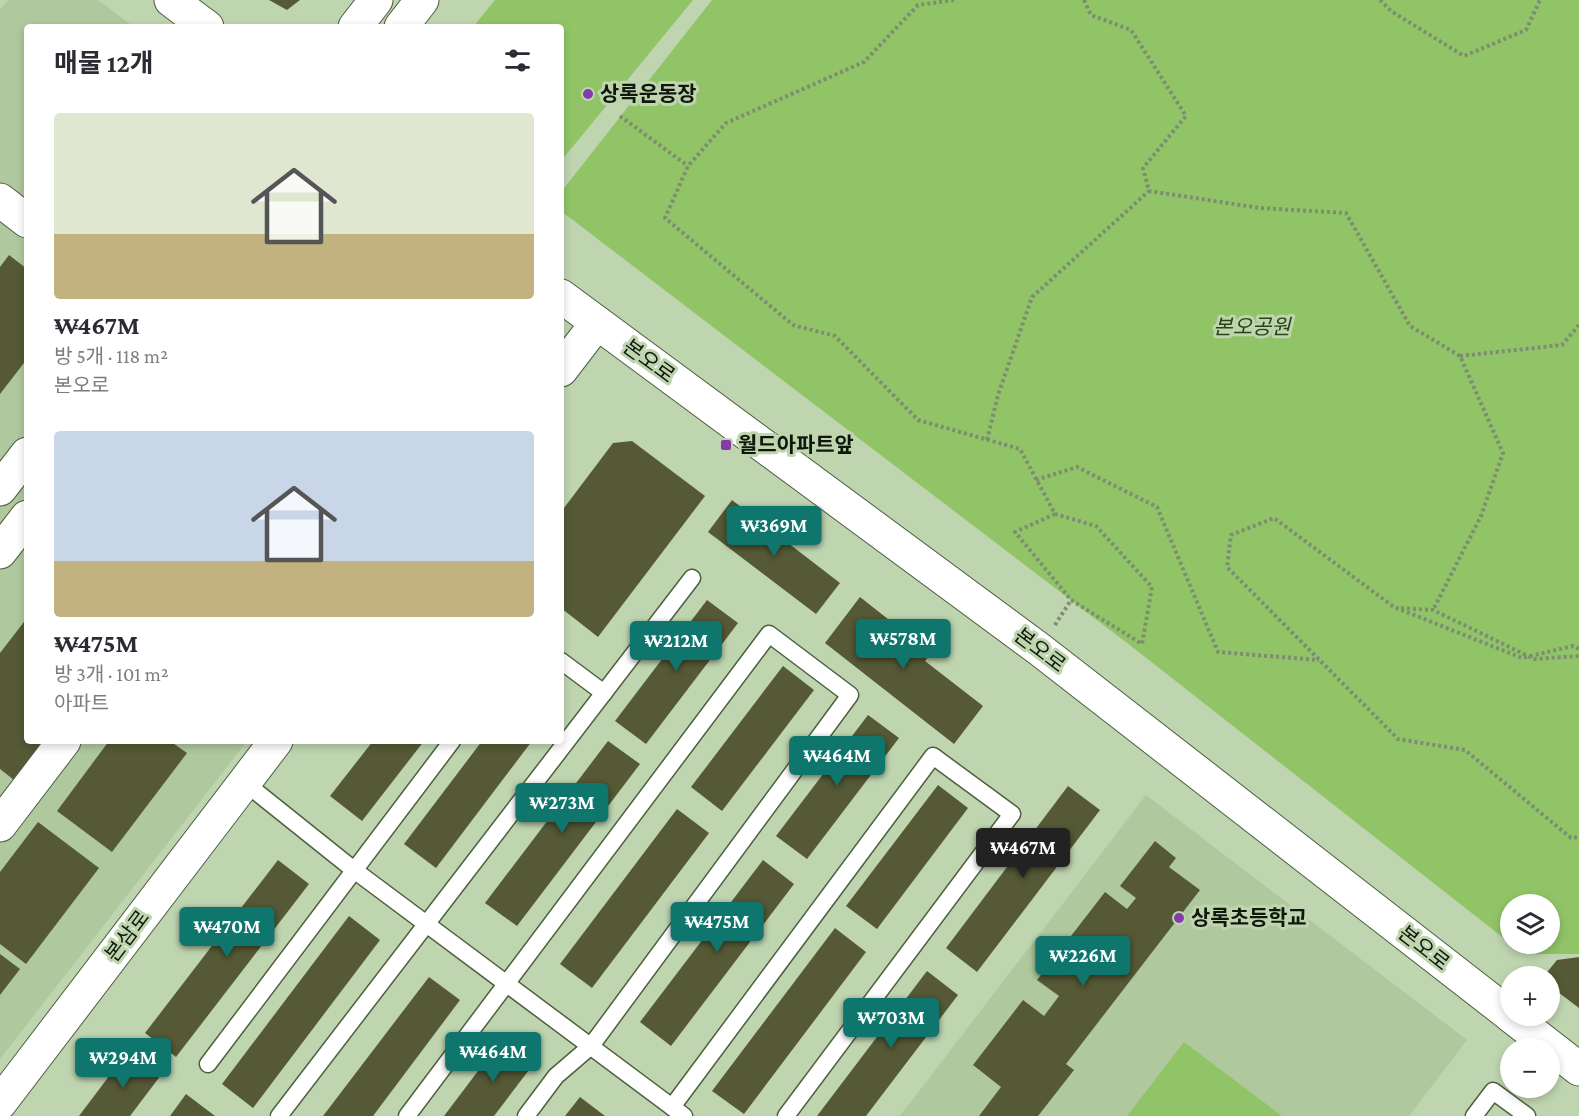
<!DOCTYPE html>
<html lang="ko">
<head>
<meta charset="utf-8">
<style>
	body { margin:0; font-family:"Crimson Pro","Noto Sans KR",serif; background:#f2f2f3; color:#2b2b33; height:100vh; display:flex; flex-direction:column; font-size:22px; white-space:nowrap }
	* { box-sizing:border-box; margin:0 }
	p { font-size:20px; color:#7c7c81 }
	.icon { flex:none; width:33px; height:33px; fill:none; stroke:currentColor; stroke-width:2; stroke-linecap:round; stroke-linejoin:round }
	.map { position:relative; flex:1; overflow:hidden }
	.sheet { position:absolute; left:24px; top:24px; width:540px; height:720px; display:flex; flex-direction:column; background:#fff; border-radius:6px; box-shadow:0 3px 9px #0003 }
	.sheet>* { flex:none }
	.tools { position:absolute; left:1500px; top:894px; display:grid; gap:12px }
	.tools a { display:grid; place-items:center; width:60px; height:60px; border-radius:50%; background:#fff; box-shadow:0 3px 9px #0003; font-size:30px }
	.price { position:absolute; translate:-50% -51px; padding:0 14px; border-radius:6px; background:#0f766e; color:#fff; font-size:20px; line-height:39px; filter:drop-shadow(0 2px 3px #0008) }
	.price::after { content:''; position:absolute; left:50%; top:36px; width:18px; height:14px; margin-left:-9px; background:inherit; clip-path:polygon(0 0,100% 0,50% 100%) }
	.price.current { background:#222; color:#fff }
	ul { padding:0; list-style:none }
	li { display:grid; align-content:center; gap:12px; height:318px; padding:0 30px }
	li span { display:grid; place-items:center; height:186px; border-radius:6px; color:#555 }
	li>.icon { margin-inline-start:auto }
	span .icon { width:108px; height:108px; fill:#fffc; stroke-width:1 }
	li b { font-size:26px }
	h2 { display:flex; justify-content:space-between; align-items:center; height:72px; padding:0 30px; font-size:26px }
	.map>svg:first-child { display:block }
	.built { fill:#afc89e }
	.green { fill:#91c467 }
	.building { fill:#565935 }
	.lines { fill:none; stroke-linecap:round; stroke-linejoin:round }
	.lane-casing { stroke:#4c5f3f; stroke-width:19 }
	.street-casing { stroke:#4c5f3f; stroke-width:35 }
	.secondary-casing { stroke:#4c5f3f; stroke-width:35 }
	.path { stroke:#7d8d71; stroke-width:4; stroke-dasharray:3 3; stroke-linecap:butt }
	.lane { stroke:#fff; stroke-width:16 }
	.street { stroke:#fff; stroke-width:33 }
	.secondary { stroke:#fff; stroke-width:33 }
	.poi-dot { fill:#863aac; stroke:#bfd5b0; stroke-width:2 }
	.labels { text-anchor:middle; stroke-width:6; stroke-linejoin:round; paint-order:stroke }
	.poi-label { font-size:21px; font-weight:bold; fill:#10180b; stroke:#bfd5b0; text-anchor:start }
	.park-label { font-size:21px; font-style:italic; fill:#2a4314; stroke:#bfd5b0 }
	.street-label { font-size:21px; fill:#10180b; stroke:#bfd5b0 }
</style>
</head>
<body>
<div class="map">
<svg width="1579" height="1116" viewBox="0 0 1579 1116">
	<rect width="100%" height="100%" fill="#bfd5b0"/>
	<!-- built -->
	<g class="built">
		<polygon points="8,0 98,0 134,27 27,27 27,741 247,741 0,1059 0,10"/>
		<polygon points="1146,795 1467,1040 1409,1116 900,1116"/>
	</g>
	<!-- green -->
	<g class="green">
		<polygon points="495,0 693,0 561,161 561,27 473,27"/>
		<polygon points="712,0 1579,0 1579,954 1525,954 1512,944 1550,944 1550,904 1510,904 1510,943 1131,646 561,211 561,192"/>
		<polygon points="1184,1042 1282,1116 1127,1116"/>
	</g>
	<!-- building -->
	<g class="building">
		<polygon points="269,0 300,0 287,10"/>
		<polygon points="9,255 27,269 27,359 0,394 0,267"/>
		<polygon points="632,441 705,496 598,637 561,608 561,512 613,443"/>
		<polygon points="732,500 840,583 816,614 708,532"/>
		<polygon points="860,597 931,653 925,661 983,706 954,744 825,643"/>
		<polygon points="707,600 738,623 646,744 615,721"/>
		<polygon points="27,618 27,741 43,741 14,780 0,769 0,653"/>
		<polygon points="783,666 814,690 722,811 691,787"/>
		<polygon points="868,715 899,738 807,859 776,836"/>
		<polygon points="109,741 170,741 187,753 112,852 57,811"/>
		<polygon points="373,741 424,741 362,821 330,796"/>
		<polygon points="482,741 532,741 436,868 404,844"/>
		<polygon points="608,741 640,764 517,926 485,903"/>
		<polygon points="938,785 968,808 877,929 846,906"/>
		<polygon points="1068,786 1100,810 977,972 946,948"/>
		<polygon points="677,809 709,833 592,988 560,964"/>
		<polygon points="38,822 99,868 26,964 0,944 0,872"/>
		<polygon points="1155,841 1176,858 1169,867 1200,890 1066,1064 1074,1070 1038,1116 979,1116 1001,1087 973,1065 1023,1000 1044,1016 1059,996 1037,980 1105,892 1127,909 1136,898 1120,886"/>
		<polygon points="278,860 309,884 176,1057 145,1033"/>
		<polygon points="763,860 794,884 671,1046 640,1022"/>
		<polygon points="349,916 380,940 253,1108 222,1084"/>
		<polygon points="835,928 866,952 744,1114 712,1091"/>
		<polygon points="0,954 20,969 0,995"/>
		<polygon points="1579,957 1579,1008 1550,986 1550,976 1544,976 1557,960"/>
		<polygon points="927,971 958,995 866,1116 817,1116"/>
		<polygon points="429,977 460,1000 373,1116 323,1116"/>
		<polygon points="503,1038 535,1062 494,1116 444,1116"/>
		<polygon points="128,1051 161,1075 130,1116 79,1116"/>
		<polygon points="186,1094 215,1116 170,1116"/>
		<polygon points="580,1097 605,1116 565,1116"/>
	</g>
	<g class="lines">
		<!-- lane casing -->
		<g class="lane-casing">
			<g id="lane">
				<polyline points="561,661 604,693"/>
				<polyline points="244,782 354,870 684,1116"/>
				<polyline points="208,1064 452,741"/>
				<polyline points="672,1107 933,756 1012,814 786,1116"/>
				<polyline points="279,1116 692,578"/>
				<polyline points="407,1116 769,634 850,695 591,1046 556,1076 526,1116"/>
				<polyline points="1474,1116 1493,1091 1527,1116"/>
			</g>
		</g>
		<!-- street casing -->
		<g class="street-casing">
			<polyline id="street" points="0,825 64,741"/>
		</g>
		<!-- secondary casing -->
		<g class="secondary-casing">
			<g id="secondary">
				<polyline points="171,0 207,27"/>
				<polyline points="355,27 376,0"/>
				<polyline points="401,27 422,0"/>
				<polyline points="0,200 27,221"/>
				<polyline points="561,296 1039,649 1510,1015"/>
				<polyline points="561,370 597,323"/>
				<polyline points="0,489 27,454"/>
				<polyline points="0,552 27,517"/>
				<polyline points="1511,1016 1579,1069"/>
				<polyline points="0,1103 276,741"/>
			</g>
		</g>
		<!-- path -->
		<g class="path">
			<polyline points="954,0 918,5 864,62 726,123 688,166 665,218 793,325 835,336 918,420 1020,449 1055,514 1096,526 1152,587 1142,644 1071,600 1015,532 1055,514"/>
			<polyline points="1084,0 1091,15 1131,30 1186,116 1143,168 1149,191 1260,208 1346,213 1410,326 1460,356 1503,453 1481,516 1433,610"/>
			<polyline points="1380,0 1391,11 1464,56 1526,30 1540,0"/>
			<polyline points="620,116 688,166"/>
			<polyline points="1460,356 1562,345 1579,325"/>
			<polyline points="987,440 998,395 1032,297 1149,191"/>
			<polyline points="1036,480 1077,467 1157,507 1218,652 1319,660"/>
			<polyline points="1401,608 1433,610 1534,659 1579,656"/>
			<polyline points="1055,625 1071,600"/>
			<polyline points="1579,649 1573,646 1522,658 1394,607 1274,518 1231,535 1227,567 1398,739 1465,750 1571,838 1579,837"/>
		</g>
		<!-- lane -->
		<use href="#lane" class="lane"/>
		<!-- street -->
		<use href="#street" class="street"/>
		<!-- secondary -->
		<use href="#secondary" class="secondary"/>
	</g>
	<!-- markers -->
	<g class="poi-dot">
		<circle cx="588" cy="94" r="6"/>
		<rect x="720" y="439" width="12" height="12" rx="3"/>
		<circle cx="1179" cy="918" r="6"/>
	</g>
	<g class="labels">
		<!-- poi labels -->
		<g class="poi-label">
			<text x="600" y="101">상록운동장</text>
			<text x="738" y="452">월드아파트앞</text>
			<text x="1191" y="925">상록초등학교</text>
		</g>
		<!-- park labels -->
		<g class="park-label">
			<text x="1252" y="334">본오공원</text>
		</g>
		<!-- street labels -->
		<g class="street-label">
			<text transform="translate(649 361) rotate(36)" y="7">본오로</text>
			<text transform="translate(1040 650) rotate(37)" y="7">본오로</text>
			<text transform="translate(127 936) rotate(-53)" y="7">본삼로</text>
			<text transform="translate(1424 948) rotate(38)" y="7">본오로</text>
		</g>
	</g>
</svg>
<div class="tools">
<a><svg class="icon" aria-label="layers" viewBox="0 0 24 24"><path d="M12 4l9 5-9 5-9-5zM3 14l9 5 9-5"/></svg></a>
<a>+</a>
<a>−</a>
</div>
<b class="price" style="left:774px;top:557px">₩369M</b>
<b class="price" style="left:903px;top:670px">₩578M</b>
<b class="price" style="left:676px;top:672px">₩212M</b>
<b class="price" style="left:837px;top:787px">₩464M</b>
<b class="price" style="left:562px;top:834px">₩273M</b>
<b class="price current" style="left:1023px;top:879px">₩467M</b>
<b class="price" style="left:717px;top:953px">₩475M</b>
<b class="price" style="left:227px;top:958px">₩470M</b>
<b class="price" style="left:1083px;top:987px">₩226M</b>
<b class="price" style="left:891px;top:1049px">₩703M</b>
<b class="price" style="left:493px;top:1083px">₩464M</b>
<b class="price" style="left:123px;top:1089px">₩294M</b>
<section class="sheet">
<h2>매물 12개<svg class="icon" aria-label="filters" viewBox="0 0 24 24"><path d="M4 7h16M4 17h16"/><circle cx="9" cy="7" r="2"/><circle cx="15" cy="17" r="2"/></svg></h2>
<ul>
<li><span style="background:linear-gradient(#dfe7d0 65%,#c2b280 0)"><svg class="icon" aria-label="home" viewBox="0 0 24 24"><path d="M3 11l9-7 9 7M6 9v11h12V9"/></svg></span><div><b>₩467M</b><p>방 5개 · 118 m²</p><p>본오로</p></div></li>
<li><span style="background:linear-gradient(#c9d6e8 70%,#c2b280 0)"><svg class="icon" aria-label="home" viewBox="0 0 24 24"><path d="M3 11l9-7 9 7M6 9v11h12V9"/></svg></span><div><b>₩475M</b><p>방 3개 · 101 m²</p><p>아파트</p></div></li>
</ul>
</section>
</div>
</body>
</html>
